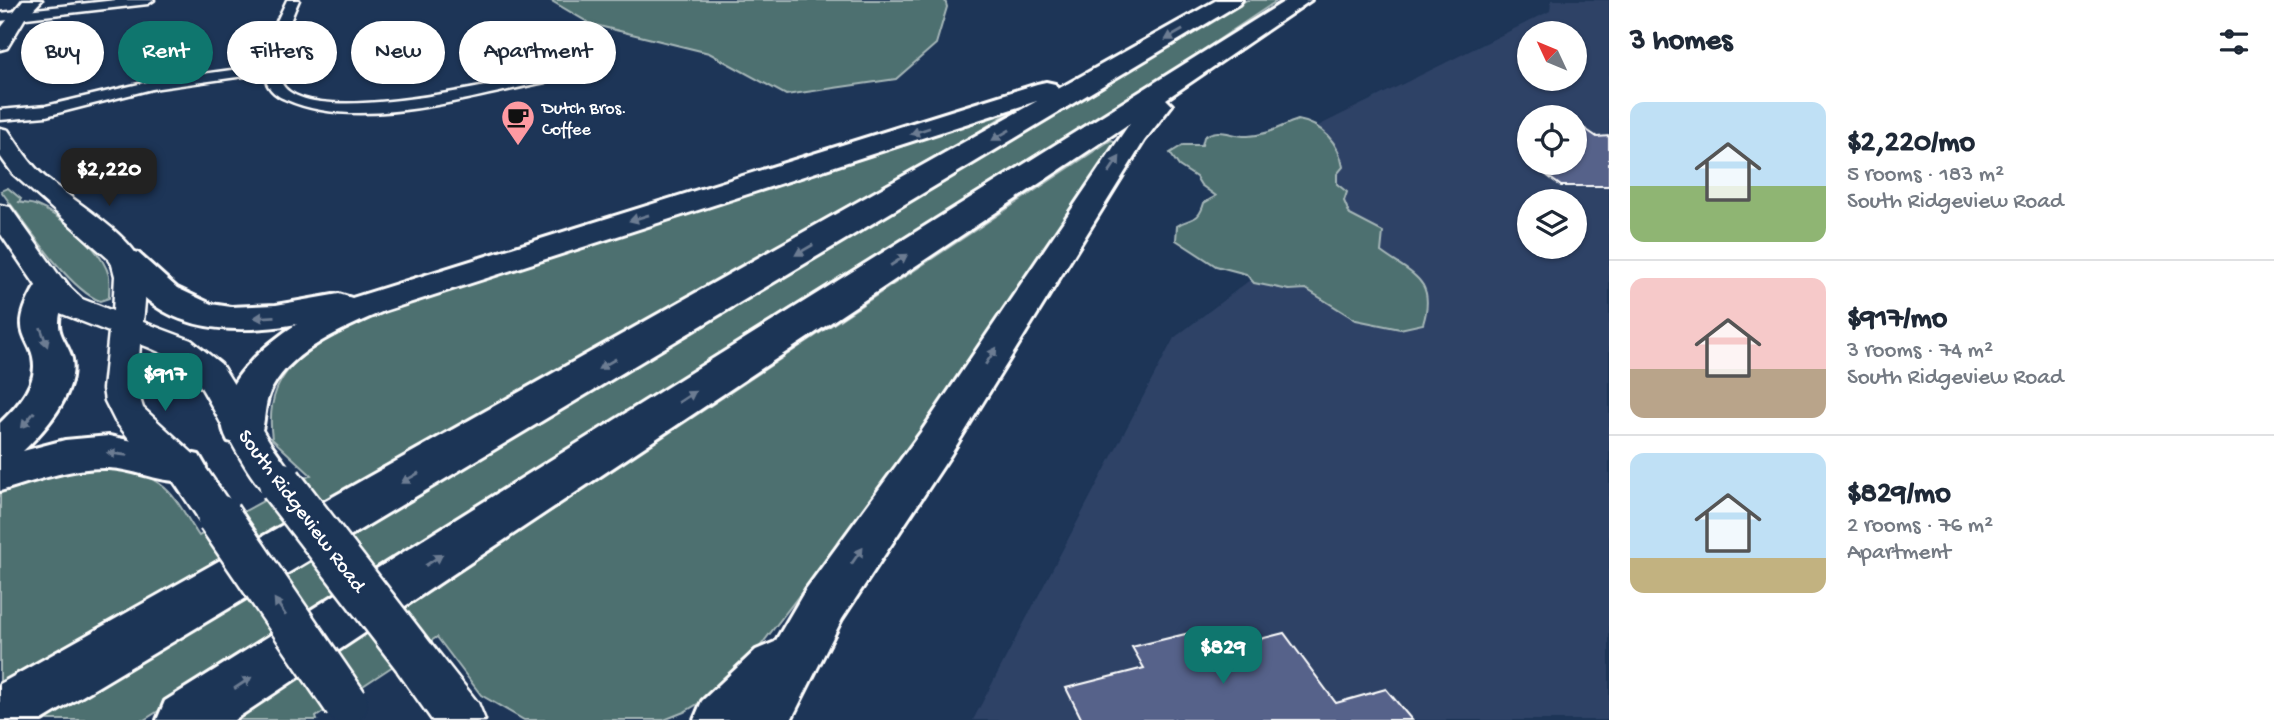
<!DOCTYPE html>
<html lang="en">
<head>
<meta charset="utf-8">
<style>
	body { margin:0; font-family:"Gochi Hand",sans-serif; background:#f2f2f3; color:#1f2937; height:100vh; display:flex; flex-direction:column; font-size:26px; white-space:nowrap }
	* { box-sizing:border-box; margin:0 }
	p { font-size:23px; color:#747a83 }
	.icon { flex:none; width:38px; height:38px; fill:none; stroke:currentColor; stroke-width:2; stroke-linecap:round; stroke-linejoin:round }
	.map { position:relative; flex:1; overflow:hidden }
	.side { display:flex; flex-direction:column; background:#fff; width:665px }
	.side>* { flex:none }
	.banner { position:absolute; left:21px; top:21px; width:665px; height:63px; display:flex; gap:14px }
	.needle { width:46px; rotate:314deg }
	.buttons { position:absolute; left:1517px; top:21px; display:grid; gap:14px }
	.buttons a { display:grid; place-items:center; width:70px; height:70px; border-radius:50%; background:#fff; box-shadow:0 2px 5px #0004; font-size:35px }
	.price { position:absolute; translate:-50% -60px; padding:0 16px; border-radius:14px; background:#0f766e; color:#fff; font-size:23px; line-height:46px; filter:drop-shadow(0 2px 4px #0008) }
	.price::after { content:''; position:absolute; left:50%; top:42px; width:21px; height:16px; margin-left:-10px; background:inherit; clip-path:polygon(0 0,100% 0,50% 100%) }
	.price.current { background:#222; color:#fff }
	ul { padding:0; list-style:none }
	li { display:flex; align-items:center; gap:21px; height:175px; padding:0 21px }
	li+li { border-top:2px solid #e0e1e3 }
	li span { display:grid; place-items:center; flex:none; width:196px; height:140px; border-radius:14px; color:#555 }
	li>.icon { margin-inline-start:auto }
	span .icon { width:84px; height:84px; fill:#fffc; stroke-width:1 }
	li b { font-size:30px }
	h2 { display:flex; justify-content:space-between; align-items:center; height:84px; padding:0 21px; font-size:30px }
	.tag { padding:0 24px; border-radius:32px; background:#fff; box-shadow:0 2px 5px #0004; font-size:24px; line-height:63px }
	.tag.current { background:#0f766e; color:#fff }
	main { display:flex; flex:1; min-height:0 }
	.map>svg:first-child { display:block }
	.built { fill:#2e4266; fill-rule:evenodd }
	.green { fill:#4e6f70; stroke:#a6b7b8; stroke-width:2 }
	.building { fill:#57628a; stroke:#fff; stroke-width:2 }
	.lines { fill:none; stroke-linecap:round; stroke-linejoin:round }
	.street-casing { stroke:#fff; stroke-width:5 }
	.secondary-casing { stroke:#fff; stroke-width:5 }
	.highway-casing { stroke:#fff; stroke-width:6 }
	.street { fill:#1d3557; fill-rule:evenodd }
	.secondary { fill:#1d3557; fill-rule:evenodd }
	.highway { fill:#1d3557; fill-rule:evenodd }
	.secondary-bridge-casing { stroke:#fff; stroke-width:48; stroke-linecap:butt }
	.secondary-bridge { stroke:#1d3557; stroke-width:43 }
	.oneway { fill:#6c7c92 }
	.labels { text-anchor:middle; stroke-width:5; stroke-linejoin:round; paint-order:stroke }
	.far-poi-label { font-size:18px; fill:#fff; stroke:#1d3557; text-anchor:start }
	.street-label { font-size:21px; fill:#fff; stroke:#1d3557 }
</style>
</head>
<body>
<main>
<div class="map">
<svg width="1609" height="720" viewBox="0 0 1609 720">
	<rect width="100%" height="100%" fill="#1d3557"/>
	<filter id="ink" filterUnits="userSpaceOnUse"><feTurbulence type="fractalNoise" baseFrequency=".0143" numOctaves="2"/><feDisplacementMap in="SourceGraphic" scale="14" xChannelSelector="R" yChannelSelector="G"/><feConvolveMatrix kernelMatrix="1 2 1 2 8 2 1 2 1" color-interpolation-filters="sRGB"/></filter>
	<g filter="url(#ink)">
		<!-- built -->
		<path class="built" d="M1551 0H1609V720H973L1174 338 1331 218 1219 175 1550 11ZM1530 33H1575V79H1530ZM1530 117H1575V163H1530ZM1530 201H1575V247H1530Z"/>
		<!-- green -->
		<g class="green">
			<polygon points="550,0 945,0 947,7 936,44 896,79 786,95 709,53 591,24"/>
			<polygon points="1247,0 1278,0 1130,99 144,720 31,720"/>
			<path d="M1002 110 1008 113 973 135 0 684V489C44 477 119 454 160 484 178 497 187 519 199 536L311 475 272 439C267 401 277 375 308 351 362 309 444 293 508 271 672 215 836 162 1002 110Z"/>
			<path d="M1298 120C1322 124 1339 143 1343 167L1337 174V184L1347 192 1344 201 1350 215 1383 232 1381 252C1412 275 1437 279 1423 324L1400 329 1356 320 1306 289 1289 290 1254 283 1246 274 1216 266 1176 240 1177 226C1191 216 1198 224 1204 203L1216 196 1201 185 1196 177 1179 166 1170 153 1183 145H1202L1204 137C1219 126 1232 137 1248 136 1268 135 1280 126 1298 120Z"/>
			<polygon points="1111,140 1118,142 899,465 752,657 719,691 684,712 664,720 524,720 481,695 437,637 316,717 317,720 236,720"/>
			<path d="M8 188 21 199 19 202C25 204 29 203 35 205 60 215 102 248 109 276 110 283 109 291 109 298L100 301C68 289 23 220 1 191Z"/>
		</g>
		<!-- building -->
		<g class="building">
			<polygon points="1575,122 1597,137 1609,136 1609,186 1561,186 1530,163 1575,163"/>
			<polygon points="1198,631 1212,651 1284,633 1336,703 1386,689 1412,720 1082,720 1066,688 1144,668 1132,647"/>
		</g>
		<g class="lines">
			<!-- street casing -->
			<g class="street-casing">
				<g id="street">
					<polygon points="116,0 154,0 148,4 0,21 0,13"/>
					<path d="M287 0H299C291 18 272 63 281 82 304 131 501 82 545 74L552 78 545 82C470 97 359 132 287 100 276 96 264 87 266 73L152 89 46 116 0 120V110L46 106 152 81 267 65 270 36Z"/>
				</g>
			</g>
			<!-- secondary casing -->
			<g class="secondary-casing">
				<g id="secondary">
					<polygon points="23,0 42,0 25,18 7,48 0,50 0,29"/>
					<path d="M0 128 8 130C20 147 29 163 45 177 69 198 130 234 141 263 148 282 145 303 143 322L191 340 221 364 271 444 300 484 295 494C286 497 278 500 269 495 248 483 214 405 197 381 184 362 161 352 140 344L137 389 143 408 201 461 239 517 233 528 219 533 205 528 174 482 131 441 115 421 105 401 103 389 109 332 60 313 41 293 0 233V205L10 207 63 281 82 299 113 311 115 276 111 261 13 174 0 156Z"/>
					<polygon points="414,636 430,642 478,703 485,720 432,720 398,672 391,657 398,642"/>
				</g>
			</g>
			<!-- highway casing -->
			<g class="highway-casing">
				<g id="highway">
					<path d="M1217 0H1242L1239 4 42 720H0V684L1037 101 384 311C345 328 293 349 272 388 262 406 267 424 258 441L243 445 228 441C203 397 263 345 297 324 250 332 195 334 154 305 139 294 127 280 114 267L109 260 114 253 126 250 138 253 177 288 211 304 231 307 276 305 339 294 352 298 1037 84 1046 82 1055 84 1058 89Z"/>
					<polygon points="1287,0 1311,0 1166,99 1172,105 1144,141 951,454 842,619 791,720 694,720 702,701 756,650 775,642 806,589 921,432 1130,123 234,720 157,720 165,701"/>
					<path d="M52 277 64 280 69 287C64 301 55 319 61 334 64 342 70 350 72 359 78 393 45 430 23 451L65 440 109 436 199 455 206 467 199 479C168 488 139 469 108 468 71 467 35 481 0 491V423C18 406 39 383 33 357 31 346 22 337 22 325 21 311 32 291 40 280Z"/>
				</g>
			</g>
			<!-- street -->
			<use href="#street" class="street"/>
			<!-- secondary -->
			<use href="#secondary" class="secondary"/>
			<!-- highway -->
			<use href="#highway" class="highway"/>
			<!-- secondary-bridge casing -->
			<g class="secondary-bridge-casing">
				<g id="secondary-bridge">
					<polyline points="281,484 414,657"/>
					<polyline points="219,517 346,703"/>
				</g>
			</g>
			<!-- secondary-bridge -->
			<use href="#secondary-bridge" class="secondary-bridge"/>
		</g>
		<!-- one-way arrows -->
		<defs><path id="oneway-solid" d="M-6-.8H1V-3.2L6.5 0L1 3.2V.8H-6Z" transform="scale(1.75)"/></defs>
		<g class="oneway">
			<use href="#oneway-solid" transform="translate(1174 35) rotate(150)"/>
			<use href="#oneway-solid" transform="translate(920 131) rotate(162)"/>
			<use href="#oneway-solid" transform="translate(1001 135) rotate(150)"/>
			<use href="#oneway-solid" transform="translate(1114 165) rotate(-56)"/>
			<use href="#oneway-solid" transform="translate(639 218) rotate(163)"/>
			<use href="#oneway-solid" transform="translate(804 250) rotate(150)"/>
			<use href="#oneway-solid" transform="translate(899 260) rotate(-33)"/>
			<use href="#oneway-solid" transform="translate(264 317) rotate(177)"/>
			<use href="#oneway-solid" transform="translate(44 337) rotate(70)"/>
			<use href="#oneway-solid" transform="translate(991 356) rotate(-57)"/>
			<use href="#oneway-solid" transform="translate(607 364) rotate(150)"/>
			<use href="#oneway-solid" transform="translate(687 397) rotate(-33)"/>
			<use href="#oneway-solid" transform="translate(28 420) rotate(129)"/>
			<use href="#oneway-solid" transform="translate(117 454) rotate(-172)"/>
			<use href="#oneway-solid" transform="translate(410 478) rotate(150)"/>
			<use href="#oneway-solid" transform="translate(857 556) rotate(-55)"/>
			<use href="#oneway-solid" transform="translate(434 560) rotate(-33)"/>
			<use href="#oneway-solid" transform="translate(280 607) rotate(-124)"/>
			<use href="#oneway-solid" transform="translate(243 683) rotate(-33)"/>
		</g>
	</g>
	<!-- icons -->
	<defs>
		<g id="cafe-pin" transform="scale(1.75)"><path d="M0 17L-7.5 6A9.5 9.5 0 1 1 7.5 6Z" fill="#ff9aa2" stroke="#1d3557"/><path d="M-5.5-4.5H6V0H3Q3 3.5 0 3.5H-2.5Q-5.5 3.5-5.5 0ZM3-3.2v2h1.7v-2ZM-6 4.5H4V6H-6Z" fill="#111"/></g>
	</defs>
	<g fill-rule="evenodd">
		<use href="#cafe-pin" x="518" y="117"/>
	</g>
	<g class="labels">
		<!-- far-poi labels -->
		<g class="far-poi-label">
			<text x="542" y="113">Dutch Bros.<tspan x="542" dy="21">Coffee</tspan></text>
		</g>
		<!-- street labels -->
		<g class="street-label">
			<text transform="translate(303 510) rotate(53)" y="7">South Ridgeview Road</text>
		</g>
	</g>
</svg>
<div class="buttons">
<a><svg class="needle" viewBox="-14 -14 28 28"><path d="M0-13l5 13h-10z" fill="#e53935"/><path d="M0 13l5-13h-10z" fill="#747a83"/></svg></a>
<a><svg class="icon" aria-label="locate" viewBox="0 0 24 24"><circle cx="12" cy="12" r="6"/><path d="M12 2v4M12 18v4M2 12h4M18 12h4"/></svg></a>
<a><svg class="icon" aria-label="layers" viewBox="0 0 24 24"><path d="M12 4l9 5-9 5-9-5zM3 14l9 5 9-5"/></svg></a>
</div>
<b class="price current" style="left:109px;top:208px">$2,220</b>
<b class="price" style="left:165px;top:413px">$917</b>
<b class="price" style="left:1223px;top:686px">$829</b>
<div class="banner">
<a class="tag">Buy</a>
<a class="tag current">Rent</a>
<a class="tag">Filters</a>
<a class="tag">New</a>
<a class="tag">Apartment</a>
</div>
</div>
<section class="side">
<h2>3 homes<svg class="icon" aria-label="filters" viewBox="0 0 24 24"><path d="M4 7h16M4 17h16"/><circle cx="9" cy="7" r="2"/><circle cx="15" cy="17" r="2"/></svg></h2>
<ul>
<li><span style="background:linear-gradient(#bfe0f5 60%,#8fb573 0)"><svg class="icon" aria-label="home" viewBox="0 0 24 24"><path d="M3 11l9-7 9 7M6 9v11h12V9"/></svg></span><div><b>$2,220/mo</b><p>5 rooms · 183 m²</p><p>South Ridgeview Road</p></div></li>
<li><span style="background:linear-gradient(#f6c9c9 65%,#b9a48a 0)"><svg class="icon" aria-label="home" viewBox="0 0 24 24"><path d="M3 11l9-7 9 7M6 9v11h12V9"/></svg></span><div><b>$917/mo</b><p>3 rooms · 74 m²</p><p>South Ridgeview Road</p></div></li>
<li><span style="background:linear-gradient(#bfe0f5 75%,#c2b280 0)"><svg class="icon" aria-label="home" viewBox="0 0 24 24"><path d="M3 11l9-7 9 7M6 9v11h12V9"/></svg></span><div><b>$829/mo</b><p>2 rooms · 76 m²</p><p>Apartment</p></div></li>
</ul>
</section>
</main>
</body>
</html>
